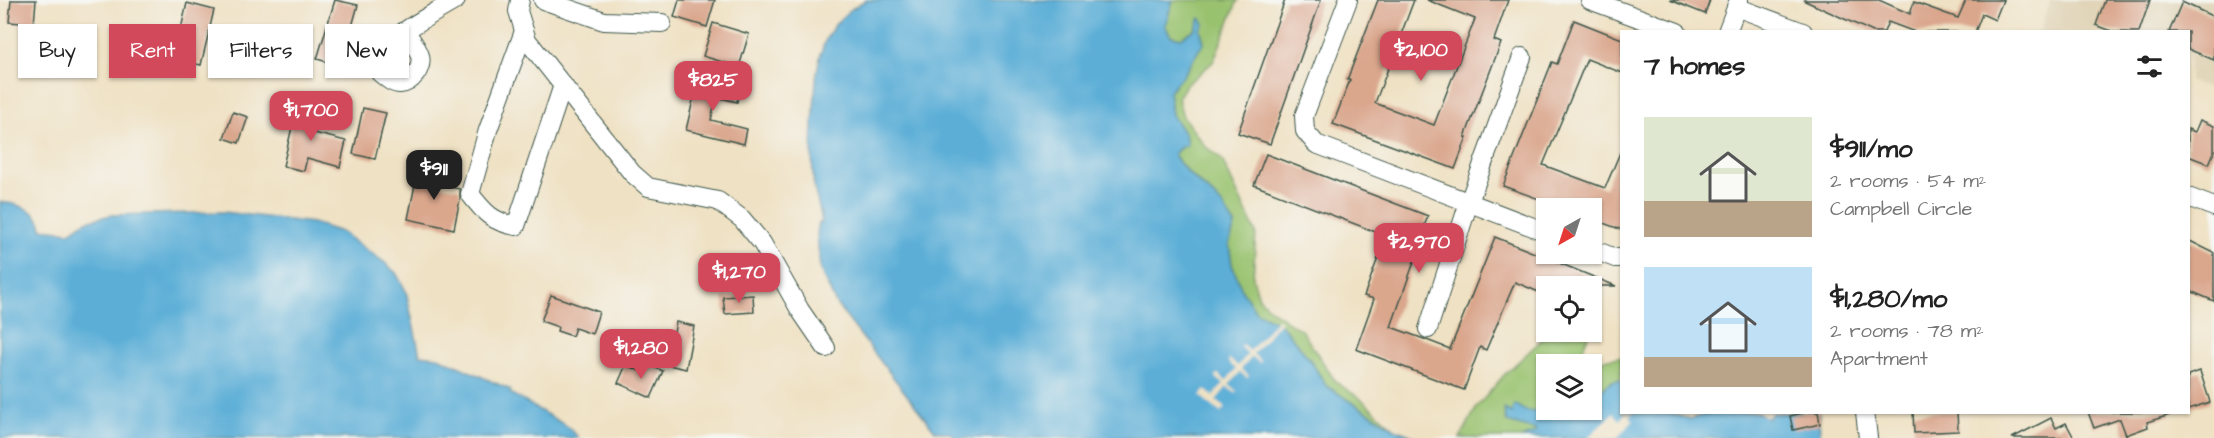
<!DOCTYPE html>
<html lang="en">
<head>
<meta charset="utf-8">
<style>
	body { margin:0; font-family:"Architects Daughter",sans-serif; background:#f6f6f6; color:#222; height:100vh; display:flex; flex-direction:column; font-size:22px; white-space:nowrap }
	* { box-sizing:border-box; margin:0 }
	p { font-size:20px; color:#767676 }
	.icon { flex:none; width:33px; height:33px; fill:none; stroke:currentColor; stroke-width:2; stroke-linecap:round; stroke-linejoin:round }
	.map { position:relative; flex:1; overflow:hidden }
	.side { position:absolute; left:1620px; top:30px; width:570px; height:384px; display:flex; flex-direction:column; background:#fff; border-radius:0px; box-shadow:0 2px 4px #0004 }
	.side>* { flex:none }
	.guide { position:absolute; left:18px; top:24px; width:570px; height:54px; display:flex; gap:12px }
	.needle { width:39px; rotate:219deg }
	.buttons { position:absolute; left:1536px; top:198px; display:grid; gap:12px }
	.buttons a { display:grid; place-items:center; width:66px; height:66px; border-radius:0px; background:#fff; box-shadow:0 2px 4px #0004; font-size:30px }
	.price { position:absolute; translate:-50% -51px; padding:0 14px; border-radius:12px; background:#d1495b; color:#fff; font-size:20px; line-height:39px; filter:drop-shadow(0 2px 3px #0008) }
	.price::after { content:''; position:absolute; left:50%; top:36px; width:18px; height:14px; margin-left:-9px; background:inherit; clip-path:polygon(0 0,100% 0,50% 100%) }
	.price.selected { background:#222; color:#fff }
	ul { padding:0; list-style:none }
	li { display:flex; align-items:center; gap:18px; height:150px; padding:0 24px }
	li span { display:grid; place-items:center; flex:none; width:168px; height:120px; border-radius:0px; color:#555 }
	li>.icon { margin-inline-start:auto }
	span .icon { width:72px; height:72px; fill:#fffc; stroke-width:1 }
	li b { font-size:26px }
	h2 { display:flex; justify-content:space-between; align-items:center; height:72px; padding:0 24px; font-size:26px }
	.chip { padding:0 21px; border-radius:0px; background:#fff; box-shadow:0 2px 4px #0004; font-size:21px; line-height:54px }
	.chip.selected { background:#d1495b; color:#fff }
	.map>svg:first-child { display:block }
	.built { fill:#e0d3b5 }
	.green { fill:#99c26e; stroke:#5c8051; stroke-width:1.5 }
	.water { fill:#5baed7; stroke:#3d7686; stroke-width:1.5 }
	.pier { fill:#efe1c3 }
	.building { fill:#daa68c }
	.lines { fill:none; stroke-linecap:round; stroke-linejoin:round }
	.minor-casing { stroke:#3e5649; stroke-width:20 }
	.minor { stroke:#fff; stroke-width:18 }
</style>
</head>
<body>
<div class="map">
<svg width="2214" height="438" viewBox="0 0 2214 438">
	<rect width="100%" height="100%" fill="#f6f6f2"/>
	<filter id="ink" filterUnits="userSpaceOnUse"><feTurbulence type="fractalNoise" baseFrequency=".0167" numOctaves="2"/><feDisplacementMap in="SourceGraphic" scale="12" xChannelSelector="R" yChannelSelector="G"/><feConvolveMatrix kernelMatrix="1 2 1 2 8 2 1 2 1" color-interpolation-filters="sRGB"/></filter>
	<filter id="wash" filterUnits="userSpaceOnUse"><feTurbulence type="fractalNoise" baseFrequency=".008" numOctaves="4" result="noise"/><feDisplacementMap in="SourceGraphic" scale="24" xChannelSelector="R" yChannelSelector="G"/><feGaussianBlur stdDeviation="1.35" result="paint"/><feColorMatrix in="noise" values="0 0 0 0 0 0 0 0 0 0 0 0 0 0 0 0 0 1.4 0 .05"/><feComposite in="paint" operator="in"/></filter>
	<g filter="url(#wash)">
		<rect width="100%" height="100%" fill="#efe1c3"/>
		<!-- built -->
		<polygon class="built" points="2050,0 2214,0 2214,90 2189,81 2188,32 2044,32 2040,30"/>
		<!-- green -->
		<g class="green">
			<path d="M1173 0H1238L1213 62 1186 85 1178 98 1183 117 1205 146 1222 160 1256 233 1253 278 1259 298 1271 310 1302 331 1336 382 1361 399 1395 429 1326 386 1311 361 1281 324 1256 312 1242 290 1232 265 1229 244 1235 224C1228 215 1222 204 1214 196 1200 182 1184 172 1174 154L1181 147 1187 146 1185 134 1172 115 1169 91 1184 74 1204 42 1200 29V19L1194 30 1181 38 1171 36 1165 26Z"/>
			<path d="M1550 332H1590L1576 364H1546V386L1544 389 1542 409C1534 413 1513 414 1504 410L1507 422 1536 430 1535 433 1521 438H1460L1477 407 1504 375Z"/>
			<polygon points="1619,357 1621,358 1621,380 1612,381 1592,399 1592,365 1602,360"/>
		</g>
		<!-- water -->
		<g class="water">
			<path d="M866 0H1173L1165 26 1171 36 1181 38 1194 30 1200 18 1204 23 1200 29 1204 42 1184 74 1169 91 1172 115 1185 134 1187 146 1181 147 1174 154C1184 173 1200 183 1215 197 1223 204 1229 215 1235 225L1229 244 1232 265 1242 290 1256 312 1281 324 1311 361 1326 386 1395 429 1417 438H955L953 434 935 431 836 304 820 269 817 234 819 223H822C821 210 816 199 814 187 811 161 812 136 814 109 817 61 818 26 866 0Z"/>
			<path d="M0 202C17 203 41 211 42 229L70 232 86 221 111 215 224 212 313 223 341 232 384 262 396 273 406 291 420 355 438 357 511 390 510 393 567 426 579 438H0Z"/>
			<path d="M1621 380 1622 412 1669 413 1690 419 1710 413 1758 412 1768 419 1772 413H1819L1820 438H1521L1535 433 1536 430 1507 422 1504 409 1512 413 1513 406 1517 405C1525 413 1531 413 1542 409L1544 389 1546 386V410H1592V399L1612 381Z"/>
		</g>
		<!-- pier -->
		<g class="pier">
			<polygon points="1277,319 1281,321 1253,354 1261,361 1260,363 1252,357 1241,369 1249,376 1247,378 1240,372 1229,385 1237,391 1235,393 1227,387 1216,400 1225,408 1221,413 1200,396 1205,390 1213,396 1224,384 1215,377 1218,374 1226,381 1236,369 1228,362 1229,359 1238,366 1248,354 1240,346 1242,344 1250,351"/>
			<polygon points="1614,413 1620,420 1625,413 1633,413 1630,417 1634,420 1617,438 1587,438"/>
		</g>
		<g id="blocks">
			<!-- building -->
			<g class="building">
				<polygon points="11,0 36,0 34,24 9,22"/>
				<polygon points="335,0 358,5 341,66 317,59"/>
				<polygon points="679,0 715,0 707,27 674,17"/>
				<polygon points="1285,0 1321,0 1270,144 1238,133"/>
				<polygon points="1378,0 1414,0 1375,103 1434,125 1475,19 1427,0 1508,0 1494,40 1501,43 1465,137 1467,137 1455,169 1333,124 1350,80 1347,80"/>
				<polygon points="1670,0 1710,0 1705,14"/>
				<polygon points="1803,0 1879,0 1910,14 1914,2 1958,18 1966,0 2003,0 1995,20 1982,14 1975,32 1915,32 1888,22 1884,32 1873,32"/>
				<polygon points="2105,0 2150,0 2139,32 2114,32 2096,25"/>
				<polygon points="2182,2 2214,17 2214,60 2188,49 2188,32 2169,32"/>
				<polygon points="187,3 214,10 201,65 174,59"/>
				<polygon points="1574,20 1622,39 1622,73 1587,59 1543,165 1605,188 1622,148 1622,230 1592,219 1592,208 1564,208 1503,186 1552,62 1557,64"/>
				<polygon points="713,23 749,34 739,67 703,56"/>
				<polygon points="698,79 740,89 737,102 716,97 711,120 747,129 744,144 686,130"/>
				<polygon points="298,101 316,106 310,132 346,141 340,167 307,158 304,171 283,166"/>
				<polygon points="363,108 386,113 375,159 353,154"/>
				<polygon points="233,112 248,117 239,143 224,138"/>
				<polygon points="2200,120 2214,126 2214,152 2209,164 2188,156 2188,129 2195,132"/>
				<polygon points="1266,154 1428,216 1412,258 1415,259 1391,327 1424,339 1450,349 1495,237 1616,286 1546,286 1546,295 1515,282 1486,350 1480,347 1464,390 1356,349 1374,299 1364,296 1386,236 1254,185"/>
				<polygon points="419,165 434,168 431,183 460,189 460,199 454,229 408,219"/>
				<polygon points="2188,240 2214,253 2214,301 2188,290"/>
				<polygon points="551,295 599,312 592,334 575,328 572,336 557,331 558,327 541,321"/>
				<polygon points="753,295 754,312 725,314 723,297"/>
				<polygon points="676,322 694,326 686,369 668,365"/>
				<polygon points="646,364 663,371 651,398 618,383 626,365 642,372"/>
				<polygon points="2200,371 2210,402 2188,409 2188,375"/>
				<polygon points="1807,412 1818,412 1820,424 1793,430 1790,416"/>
				<polygon points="1913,412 1957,412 1958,431 1914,433"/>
				<polygon points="2088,412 2169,412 2170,415 2147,422 2148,427 2126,435 2120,419 2094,428"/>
				<polygon points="2051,418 2056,428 2066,423 2074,438 2012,438"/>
			</g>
		</g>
	</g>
	<g filter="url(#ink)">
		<use href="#blocks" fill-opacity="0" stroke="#3e5649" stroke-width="1.5"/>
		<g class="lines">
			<!-- minor casing -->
			<g class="minor-casing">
				<g id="minor">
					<polyline points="520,0 518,11 527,40 632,173 648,187 718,201 742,219 762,243 800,310 826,348"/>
					<polyline points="543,0 604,21 662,23"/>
					<polyline points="1348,0 1304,116 1305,131 1316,144 1546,232"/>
					<polyline points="1590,0 1677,32"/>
					<polyline points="1736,7 1803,32"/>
					<path d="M406 31C410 39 418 48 420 56 423 68 412 83 400 84 392 84 385 77 380 73 378 67 376 60 378 54 383 41 441 9 456 0"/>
					<path d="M524 31 488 130 470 194C484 212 492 222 516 226L563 85"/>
					<polyline points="1727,32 1739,0"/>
					<polyline points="2188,197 2214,207"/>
					<polyline points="1592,249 1615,258 1622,258"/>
					<polyline points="1428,329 1469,202 1522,57"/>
					<polyline points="1865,412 1868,438"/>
				</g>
			</g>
			<!-- minor -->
			<use href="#minor" class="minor"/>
		</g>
	</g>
</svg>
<div class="buttons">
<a><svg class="needle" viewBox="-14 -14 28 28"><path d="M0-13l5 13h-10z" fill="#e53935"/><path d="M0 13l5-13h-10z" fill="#767676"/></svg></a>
<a><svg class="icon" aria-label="locate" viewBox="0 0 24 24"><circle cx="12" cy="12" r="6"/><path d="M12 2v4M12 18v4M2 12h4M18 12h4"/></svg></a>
<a><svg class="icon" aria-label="layers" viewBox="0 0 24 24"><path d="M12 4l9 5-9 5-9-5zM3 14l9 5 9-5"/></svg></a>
</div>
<b class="price" style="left:1421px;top:82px">$2,100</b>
<b class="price" style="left:713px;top:112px">$825</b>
<b class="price" style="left:311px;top:142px">$1,700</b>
<b class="price selected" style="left:434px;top:201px">$911</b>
<b class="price" style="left:1419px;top:274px">$2,970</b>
<b class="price" style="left:739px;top:304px">$1,270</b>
<b class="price" style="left:641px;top:380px">$1,280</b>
<div class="guide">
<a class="chip">Buy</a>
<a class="chip selected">Rent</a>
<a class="chip">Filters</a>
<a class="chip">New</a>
</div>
<section class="side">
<h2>7 homes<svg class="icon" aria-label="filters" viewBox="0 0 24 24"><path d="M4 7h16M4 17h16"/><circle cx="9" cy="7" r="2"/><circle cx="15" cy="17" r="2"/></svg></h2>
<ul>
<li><span style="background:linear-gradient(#dfe7d0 70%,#b9a48a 0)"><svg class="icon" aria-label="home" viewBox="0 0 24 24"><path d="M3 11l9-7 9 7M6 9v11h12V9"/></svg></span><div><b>$911/mo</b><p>2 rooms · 54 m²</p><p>Campbell Circle</p></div></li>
<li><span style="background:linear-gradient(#bfe0f5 75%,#b9a48a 0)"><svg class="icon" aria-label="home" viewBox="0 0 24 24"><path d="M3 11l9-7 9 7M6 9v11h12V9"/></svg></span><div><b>$1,280/mo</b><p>2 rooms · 78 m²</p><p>Apartment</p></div></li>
</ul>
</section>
</div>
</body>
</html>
